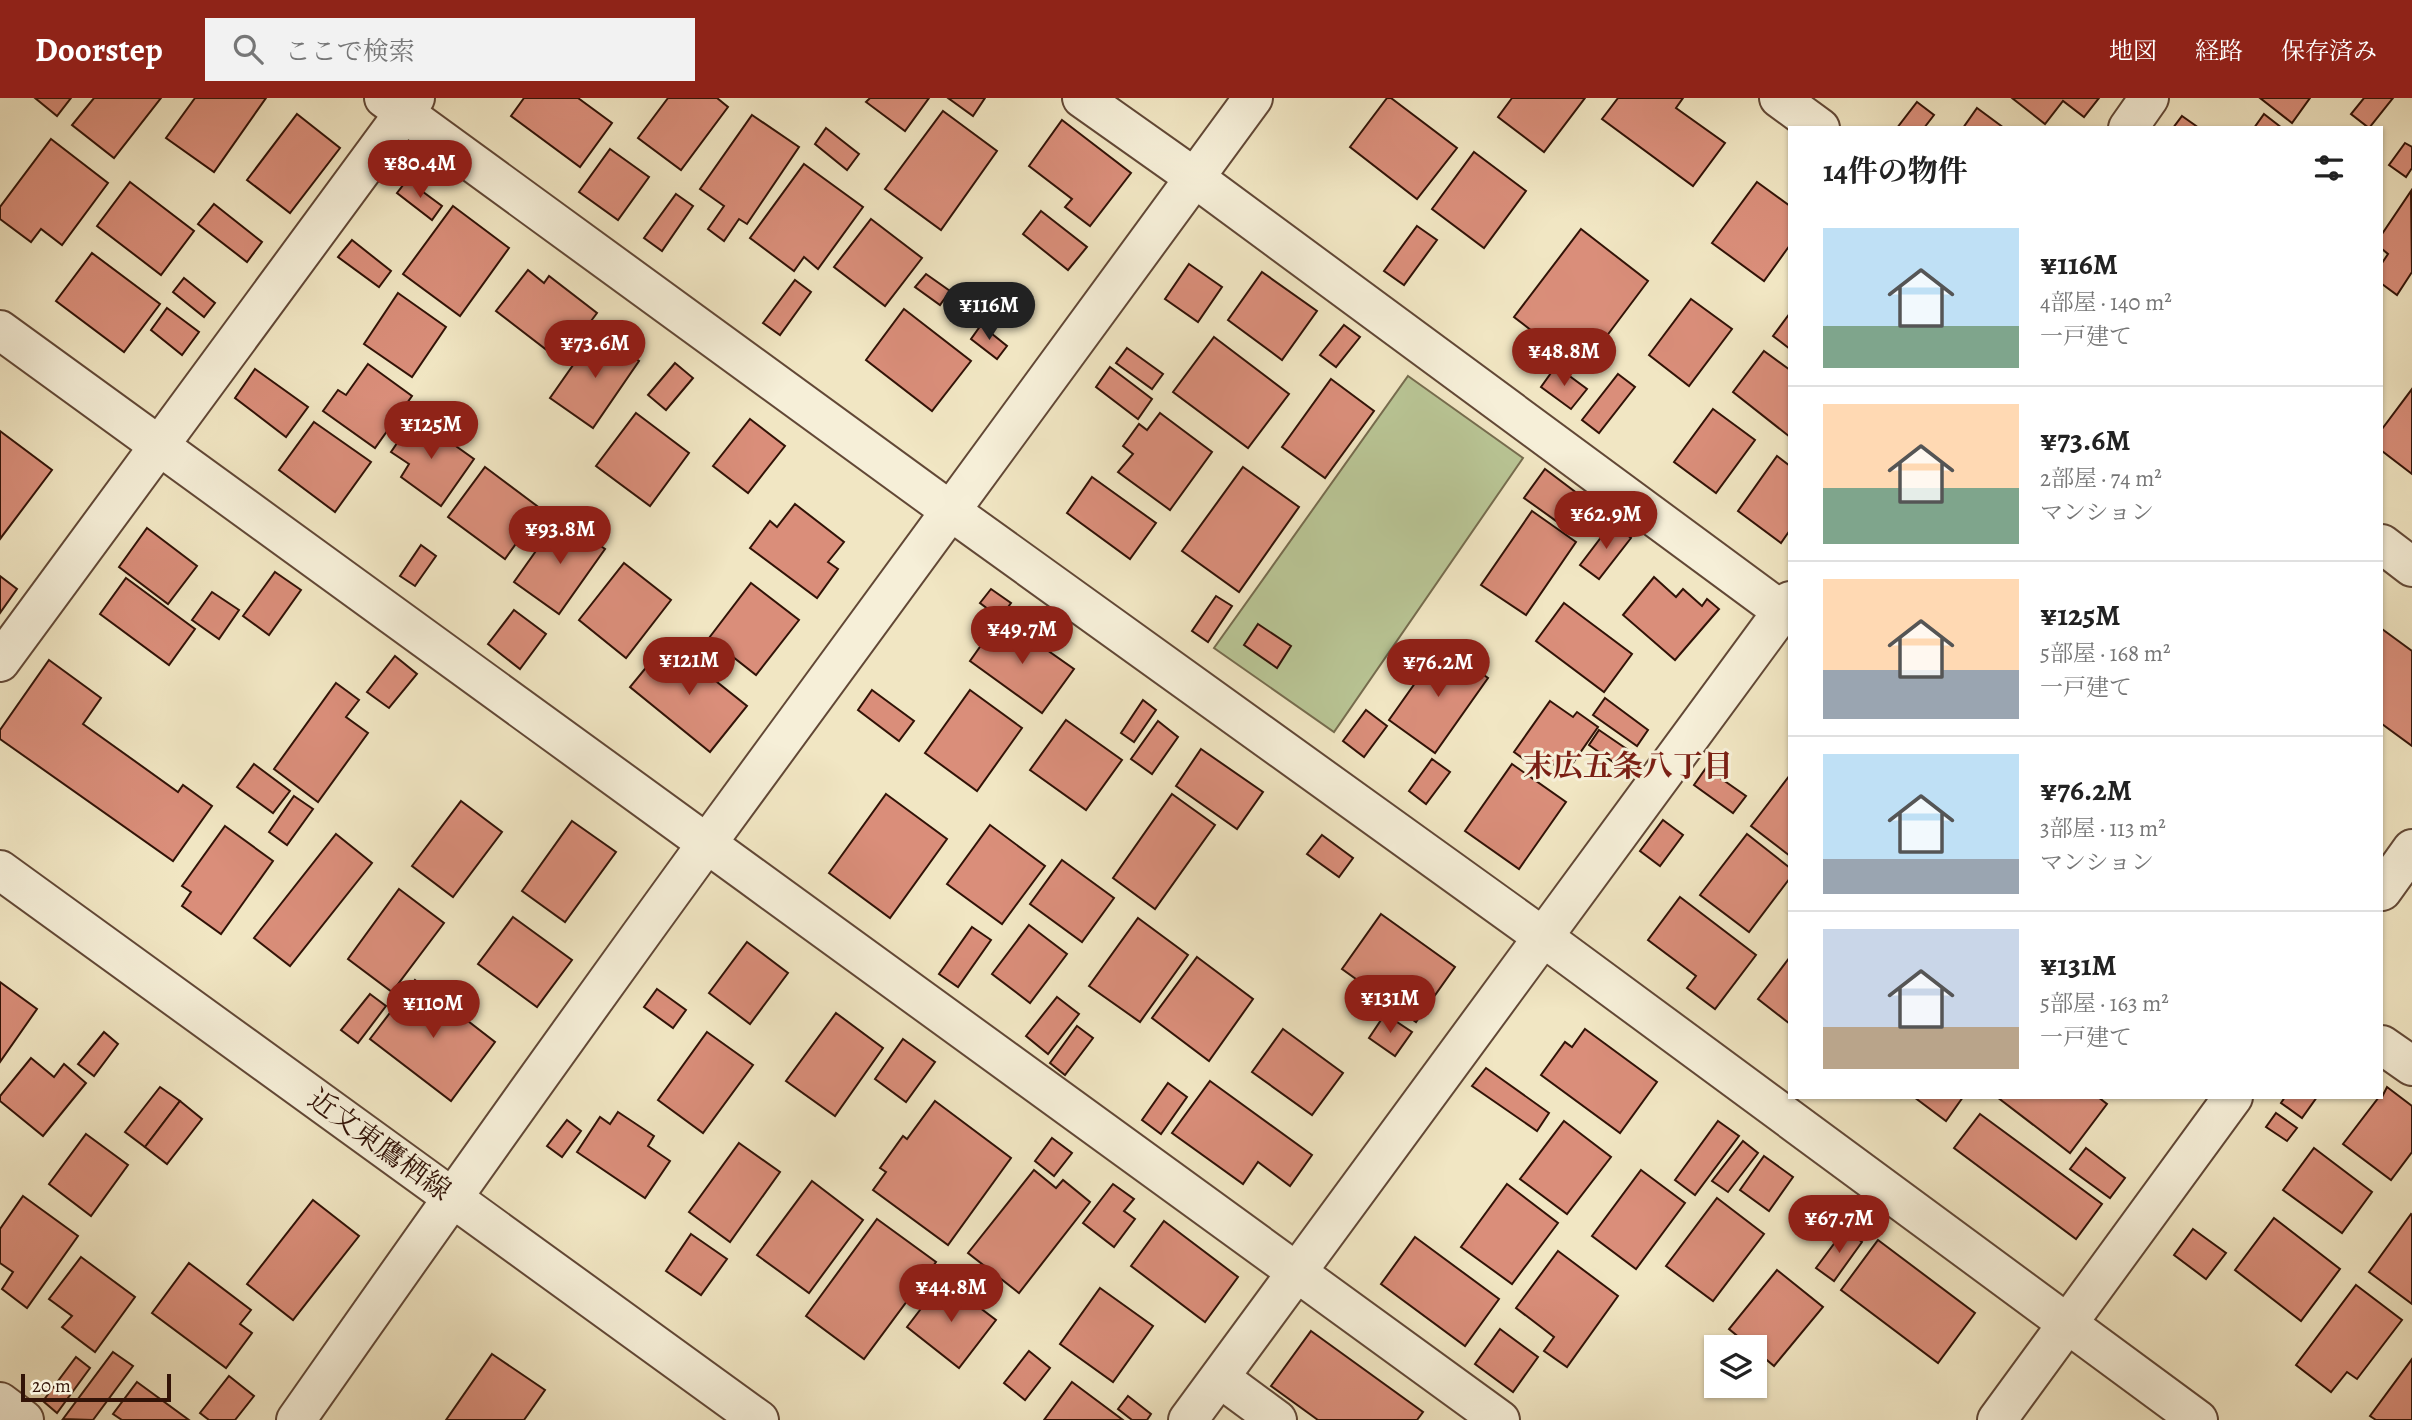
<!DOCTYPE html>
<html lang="ja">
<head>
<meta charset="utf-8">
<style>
	body { margin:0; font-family:Alegreya,"Noto Serif JP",serif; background:#f2f2f2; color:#222; height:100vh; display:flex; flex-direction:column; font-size:26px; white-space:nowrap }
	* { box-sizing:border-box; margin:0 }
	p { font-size:23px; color:#767676 }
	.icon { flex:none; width:38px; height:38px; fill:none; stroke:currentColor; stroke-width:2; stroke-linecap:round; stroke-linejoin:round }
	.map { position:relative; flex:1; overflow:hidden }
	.side { position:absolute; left:1788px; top:28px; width:595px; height:973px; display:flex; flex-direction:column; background:#fff; border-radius:0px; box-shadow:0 2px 5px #0004 }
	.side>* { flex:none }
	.buttons { position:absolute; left:1704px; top:1237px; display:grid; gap:14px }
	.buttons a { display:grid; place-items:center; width:63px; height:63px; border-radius:0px; background:#fff; box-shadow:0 2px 5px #0004; font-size:35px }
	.scale { position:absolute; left:21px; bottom:18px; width:150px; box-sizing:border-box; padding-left:7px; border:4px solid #321307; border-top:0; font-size:19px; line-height:24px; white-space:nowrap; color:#321307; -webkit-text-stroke:5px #f6efd8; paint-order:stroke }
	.price { position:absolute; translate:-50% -60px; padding:0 16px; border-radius:24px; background:#8f2418; color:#fff; font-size:23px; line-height:46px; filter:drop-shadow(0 2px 4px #0008) }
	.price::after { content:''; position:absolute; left:50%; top:42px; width:21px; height:16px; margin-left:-10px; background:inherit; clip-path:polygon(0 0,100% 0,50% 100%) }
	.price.selected { background:#222; color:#fff }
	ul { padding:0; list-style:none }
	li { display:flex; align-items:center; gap:21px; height:175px; padding:0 35px }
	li+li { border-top:2px solid #e0e0e0 }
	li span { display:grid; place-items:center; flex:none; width:196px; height:140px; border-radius:0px; color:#555 }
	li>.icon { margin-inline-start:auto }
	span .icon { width:84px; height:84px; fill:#fffc; stroke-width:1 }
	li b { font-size:30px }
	h2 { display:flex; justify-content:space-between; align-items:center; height:84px; padding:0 35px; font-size:30px }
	header { display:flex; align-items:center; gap:42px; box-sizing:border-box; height:98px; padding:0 35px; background:#8f2418; color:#fff }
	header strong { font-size:33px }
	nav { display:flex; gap:38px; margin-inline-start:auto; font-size:24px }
	.search { width:490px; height:63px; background:#f2f2f2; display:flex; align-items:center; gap:18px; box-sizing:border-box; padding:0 24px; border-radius:0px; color:#767676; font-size:26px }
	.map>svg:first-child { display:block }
	.green { fill:#b9c595; stroke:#766c4e; stroke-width:2 }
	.building { fill:#da8e7a; stroke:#321307; stroke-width:2 }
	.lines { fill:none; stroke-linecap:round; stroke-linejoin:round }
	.minor-casing { stroke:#624836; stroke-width:42 }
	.minor { stroke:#f6efd8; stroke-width:38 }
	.labels { text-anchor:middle; stroke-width:6; stroke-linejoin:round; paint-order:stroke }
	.street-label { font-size:28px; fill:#321307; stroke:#f6efd8 }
	.neighbourhood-label { font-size:30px; font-weight:bold; fill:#7a1f14; stroke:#f6efd8 }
</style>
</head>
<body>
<header>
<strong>Doorstep</strong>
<div class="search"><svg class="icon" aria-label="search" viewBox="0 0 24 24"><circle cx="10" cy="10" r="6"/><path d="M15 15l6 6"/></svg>ここで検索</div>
<nav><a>地図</a><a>経路</a><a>保存済み</a></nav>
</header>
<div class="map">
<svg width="2412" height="1322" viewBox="0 0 2412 1322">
	<rect width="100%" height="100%" fill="#f1e6c3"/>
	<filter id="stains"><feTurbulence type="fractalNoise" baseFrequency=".00286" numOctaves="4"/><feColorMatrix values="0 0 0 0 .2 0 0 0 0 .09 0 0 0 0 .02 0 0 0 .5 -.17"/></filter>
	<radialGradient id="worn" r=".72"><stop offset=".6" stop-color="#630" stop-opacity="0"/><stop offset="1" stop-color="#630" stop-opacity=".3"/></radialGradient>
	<!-- green -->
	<polygon class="green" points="1408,278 1523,360 1334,634 1214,550"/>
	<!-- building -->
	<g class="building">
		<polygon points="35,0 71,0 57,18"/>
		<polygon points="94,0 161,0 114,60 72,27"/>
		<polygon points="195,0 266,0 214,74 166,40"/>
		<polygon points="524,0 578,0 612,25 580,69 511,18"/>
		<polygon points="668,0 717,0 728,9 681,72 638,40"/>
		<polygon points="870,0 929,0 905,33 866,4"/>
		<polygon points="948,0 985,0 973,18"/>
		<polygon points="1387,0 1391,0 1457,50 1417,101 1350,49"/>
		<polygon points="1512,0 1585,0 1544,54 1498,19"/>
		<polygon points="1618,0 1683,0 1676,10 1725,45 1693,88 1602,21"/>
		<polygon points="2012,0 2099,0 2084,19 2063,3 2045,26"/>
		<polygon points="2260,0 2310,0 2292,25"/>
		<polygon points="2364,0 2393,0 2369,30 2351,16"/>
		<polygon points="1917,4 1934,17 1924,30 1897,30"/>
		<polygon points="1977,10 2004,30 1963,30"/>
		<polygon points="943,13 997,53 941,132 885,91"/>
		<polygon points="297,16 340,50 290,115 247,82"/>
		<polygon points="2264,16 2282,30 2254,30"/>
		<polygon points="752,17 799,49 747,126 739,121 724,143 708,131 724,108 700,91"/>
		<polygon points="2182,18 2199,30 2173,30"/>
		<polygon points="1062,22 1131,75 1090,128 1065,109 1072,101 1029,68"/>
		<polygon points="826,30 859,56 847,72 815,46"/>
		<polygon points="51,41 108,85 62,147 41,131 31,144 0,121 0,109"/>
		<polygon points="2405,45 2412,49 2412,70 2406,79 2389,67"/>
		<polygon points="610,51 649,79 618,122 579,94"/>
		<polygon points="1474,54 1526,93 1484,150 1432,111"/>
		<polygon points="804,66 863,109 818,171 804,159 794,173 750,140"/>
		<polygon points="407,82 442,108 432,122 397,95"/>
		<polygon points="130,84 194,133 161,177 97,128"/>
		<polygon points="1757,84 1790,108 1790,147 1764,183 1712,145"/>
		<polygon points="2411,93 2412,174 2397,197 2382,186 2382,165 2388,156 2382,151 2382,136"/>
		<polygon points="676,96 693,108 662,153 644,140"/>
		<polygon points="214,106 262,144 247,164 198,126"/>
		<polygon points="453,108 509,150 460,218 403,176"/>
		<polygon points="1041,113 1087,149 1068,172 1023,136"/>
		<polygon points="871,121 922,160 885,208 834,169"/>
		<polygon points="1417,128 1437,142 1404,187 1384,173"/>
		<polygon points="1581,131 1648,183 1606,239 1611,243 1595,265 1590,260 1581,271 1514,219"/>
		<polygon points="352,142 391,173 379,189 338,159"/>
		<polygon points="92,155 160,206 124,254 56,203"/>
		<polygon points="1189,166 1222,189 1198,224 1165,201"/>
		<polygon points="528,172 544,185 549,178 597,215 561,263 496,213"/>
		<polygon points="1262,174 1317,213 1282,262 1228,222"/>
		<polygon points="926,176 950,193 940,207 915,189"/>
		<polygon points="184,180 215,205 204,219 173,194"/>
		<polygon points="795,182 811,194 780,237 763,225"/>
		<polygon points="398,195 446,229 412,279 364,246"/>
		<polygon points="1691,201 1732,231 1689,288 1649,257"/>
		<polygon points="167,210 199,234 182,257 151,232"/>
		<polygon points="904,211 971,263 932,313 866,262"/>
		<polygon points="1790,215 1790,251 1773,238"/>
		<polygon points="981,227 1007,248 997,261 971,241"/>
		<polygon points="1344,227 1360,239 1336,269 1320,257"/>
		<polygon points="597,233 639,263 593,330 550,300"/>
		<polygon points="1214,239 1289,296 1248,350 1173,294"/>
		<polygon points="1127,250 1163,276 1152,291 1116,265"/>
		<polygon points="1764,253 1790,272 1790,339 1733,294"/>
		<polygon points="675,265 693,280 666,312 648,297"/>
		<polygon points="368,266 412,298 375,350 323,313 338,292 346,297"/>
		<polygon points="1556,268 1587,291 1571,311 1541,289"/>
		<polygon points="1110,269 1152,301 1138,321 1096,289"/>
		<polygon points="255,271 308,309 286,339 235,300"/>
		<polygon points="1618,276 1635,289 1599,335 1582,322"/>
		<polygon points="1331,281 1374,313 1325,380 1282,349"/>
		<polygon points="2412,291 2412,376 2382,353 2382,331"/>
		<polygon points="1713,311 1755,342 1716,395 1674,364"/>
		<polygon points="636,315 689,355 650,408 596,368"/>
		<polygon points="1160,315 1212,354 1170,412 1118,374 1133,356 1123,348 1139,326 1147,332"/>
		<polygon points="415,319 474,361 441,408 401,379 409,366 391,354"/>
		<polygon points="750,321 785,348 748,395 713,368"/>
		<polygon points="314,324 371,364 335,414 279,372"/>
		<polygon points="0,333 52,372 0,441"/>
		<polygon points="1777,358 1790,368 1790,432 1781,445 1738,413"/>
		<polygon points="485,369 541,411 505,461 448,419"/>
		<polygon points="1243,369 1299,409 1239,494 1182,453"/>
		<polygon points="1545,371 1586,402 1566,430 1524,400"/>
		<polygon points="1092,379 1156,425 1130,461 1067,415"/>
		<polygon points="795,406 844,444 828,464 838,471 817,500 750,450 770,423 777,429"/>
		<polygon points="1532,413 1576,444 1526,517 1481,487"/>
		<polygon points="560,419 605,451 559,516 514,484"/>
		<polygon points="1612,425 1631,440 1599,481 1580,467"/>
		<polygon points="147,430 197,468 168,506 119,469"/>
		<polygon points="421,447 436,458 415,488 400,478"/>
		<polygon points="624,465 671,502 626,560 579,522"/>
		<polygon points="275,474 301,492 269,537 243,518"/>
		<polygon points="0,478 17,491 0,515"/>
		<polygon points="1654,479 1676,499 1683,491 1702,508 1707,501 1719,511 1675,562 1623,517"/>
		<polygon points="126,480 195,531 169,567 100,516"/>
		<polygon points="751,485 799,522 756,577 709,540"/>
		<polygon points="991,491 1011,505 1000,520 980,505"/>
		<polygon points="212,494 239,512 219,541 192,522"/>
		<polygon points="1216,498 1232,508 1208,544 1192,533"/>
		<polygon points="1564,505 1632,556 1604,594 1536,543"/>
		<polygon points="514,512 546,536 520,571 488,546"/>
		<polygon points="1010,526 1074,571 1042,615 970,563 994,529 1003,536"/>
		<polygon points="1258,526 1291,548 1277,570 1244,547"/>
		<polygon points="2382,531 2412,553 2412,648 2382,626"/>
		<polygon points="667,544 747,608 710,654 630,589"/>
		<polygon points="1442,547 1488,580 1435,655 1389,622"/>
		<polygon points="395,558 417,576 389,610 367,594"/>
		<polygon points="49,562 101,600 83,626 178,694 183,687 212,708 173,763 0,641 0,632"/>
		<polygon points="336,585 359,602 346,619 368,635 318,704 274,671"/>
		<polygon points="872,592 914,623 899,643 858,612"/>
		<polygon points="970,592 1022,630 977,693 925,655"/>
		<polygon points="1605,600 1648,632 1637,648 1593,617"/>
		<polygon points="1143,602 1156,612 1134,644 1121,635"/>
		<polygon points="1550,603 1573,619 1577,614 1598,629 1566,675 1550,664 1543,675 1514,654"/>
		<polygon points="1366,612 1387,628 1364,659 1343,643"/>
		<polygon points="1066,622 1122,662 1086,712 1030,672"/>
		<polygon points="1158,623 1178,639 1152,676 1131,661"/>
		<polygon points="1599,632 1634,656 1623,671 1589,647"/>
		<polygon points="1201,651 1263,694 1237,731 1176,688"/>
		<polygon points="1432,661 1450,674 1426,706 1409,693"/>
		<polygon points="254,666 290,693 273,715 237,689"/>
		<polygon points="1512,666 1566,704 1519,771 1465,733"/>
		<polygon points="1706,670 1746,698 1733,715 1694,687"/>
		<polygon points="1790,677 1790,758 1751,728"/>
		<polygon points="886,696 947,741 890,820 829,775"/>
		<polygon points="1172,696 1215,727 1155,811 1113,780"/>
		<polygon points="294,698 313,711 287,747 269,734"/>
		<polygon points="461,703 502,734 453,799 412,768"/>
		<polygon points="1663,722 1683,737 1660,768 1640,753"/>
		<polygon points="572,723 616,754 565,824 522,793"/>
		<polygon points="990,727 1045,768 1002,826 947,786"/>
		<polygon points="225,728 273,763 221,836 182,808 191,794 182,788"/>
		<polygon points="336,736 372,765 290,868 254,840"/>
		<polygon points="1747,736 1790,770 1790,780 1749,834 1700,797"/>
		<polygon points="1322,737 1353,760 1339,779 1307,756"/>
		<polygon points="1062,762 1114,800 1082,844 1030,806"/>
		<polygon points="399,791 444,825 392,894 348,861"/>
		<polygon points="1680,799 1756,857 1715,911 1687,890 1696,878 1648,842"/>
		<polygon points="1381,816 1455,869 1416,924 1342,871"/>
		<polygon points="513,819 572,862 537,909 478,866"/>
		<polygon points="1138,820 1188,857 1140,924 1089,888"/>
		<polygon points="1029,827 1067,856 1030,905 992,876"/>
		<polygon points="972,829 991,842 958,889 939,876"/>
		<polygon points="747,844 788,875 750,926 709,895"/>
		<polygon points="1197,859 1253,901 1209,963 1152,920"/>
		<polygon points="1790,859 1790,926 1758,901"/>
		<polygon points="415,882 495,944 451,1003 370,941"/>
		<polygon points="0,884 37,911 0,964"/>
		<polygon points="657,891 686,912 673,930 644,909"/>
		<polygon points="370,896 386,908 358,945 341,932"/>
		<polygon points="1057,899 1079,916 1048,956 1026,938"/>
		<polygon points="836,915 883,950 835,1018 786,983"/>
		<polygon points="1385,916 1412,934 1395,958 1369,940"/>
		<polygon points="1077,928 1093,940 1065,977 1050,965"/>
		<polygon points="1283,931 1343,975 1312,1017 1252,974"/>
		<polygon points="1585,931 1657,984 1620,1035 1541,977 1565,944 1572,949"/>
		<polygon points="104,934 118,946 94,978 78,966"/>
		<polygon points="707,934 753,967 703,1035 658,1002"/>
		<polygon points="903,941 935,964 906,1004 875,981"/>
		<polygon points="31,960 54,979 64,966 86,985 43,1038 0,1003 0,998"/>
		<polygon points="1486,970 1549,1015 1537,1033 1472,988"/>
		<polygon points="1210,983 1312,1057 1290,1088 1258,1064 1243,1086 1172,1035"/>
		<polygon points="1168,985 1187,999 1161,1036 1142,1022"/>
		<polygon points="160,989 180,1003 145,1049 125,1034"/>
		<polygon points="2387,989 2412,1008 2412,1054 2391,1082 2343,1046 2379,999 2382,999"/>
		<polygon points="1914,999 1963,999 1946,1023"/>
		<polygon points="1997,999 2098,999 2107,1006 2070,1055"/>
		<polygon points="2285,999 2317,999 2302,1020 2281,1005"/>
		<polygon points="180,1003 202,1021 167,1066 145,1049"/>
		<polygon points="935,1003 1011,1060 948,1147 873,1092 886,1074 880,1070 903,1038 907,1041"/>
		<polygon points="618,1014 654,1038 648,1048 670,1063 645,1100 577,1054 600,1019 610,1026"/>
		<polygon points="2276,1015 2297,1030 2287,1043 2266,1029"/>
		<polygon points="1980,1016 2102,1106 2076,1141 1954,1050"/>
		<polygon points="567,1022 581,1033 562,1059 547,1048"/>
		<polygon points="1564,1023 1611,1059 1567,1116 1520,1081"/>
		<polygon points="1718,1023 1739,1038 1695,1097 1675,1082"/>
		<polygon points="86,1036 128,1067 91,1118 49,1086"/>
		<polygon points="1052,1040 1072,1055 1054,1078 1035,1063"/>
		<polygon points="1743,1043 1758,1055 1728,1094 1712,1083"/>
		<polygon points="739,1045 780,1074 730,1144 689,1114"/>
		<polygon points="2086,1050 2125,1080 2110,1100 2070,1071"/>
		<polygon points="2314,1050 2372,1094 2342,1135 2283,1092"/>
		<polygon points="1764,1058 1793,1079 1769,1113 1740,1092"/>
		<polygon points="1034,1072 1056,1090 1063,1082 1090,1104 1019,1195 968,1155"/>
		<polygon points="1641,1072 1685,1105 1636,1171 1592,1138"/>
		<polygon points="812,1083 863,1122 809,1195 757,1157"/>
		<polygon points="1113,1086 1134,1101 1124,1113 1135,1121 1114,1149 1083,1125"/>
		<polygon points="1507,1086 1558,1125 1512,1186 1461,1149"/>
		<polygon points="23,1098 78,1138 27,1210 2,1191 13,1174 0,1165 0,1131"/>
		<polygon points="1717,1100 1764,1136 1713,1203 1666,1168"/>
		<polygon points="313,1102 359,1138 293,1222 247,1186"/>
		<polygon points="2411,1116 2412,1117 2412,1206 2369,1174"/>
		<polygon points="2274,1120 2340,1171 2301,1223 2235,1172"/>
		<polygon points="877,1121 936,1164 864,1261 806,1218"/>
		<polygon points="1164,1123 1238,1179 1205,1224 1131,1168"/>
		<polygon points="1845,1131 1862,1144 1834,1183 1816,1170"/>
		<polygon points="2193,1131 2226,1155 2206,1181 2174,1157"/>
		<polygon points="691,1136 727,1161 701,1197 666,1173"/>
		<polygon points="1415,1139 1499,1201 1465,1248 1381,1186"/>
		<polygon points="1878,1142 1975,1215 1938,1265 1841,1192"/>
		<polygon points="1558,1153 1618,1198 1567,1269 1544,1253 1554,1239 1516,1210"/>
		<polygon points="81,1159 135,1199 95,1254 62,1229 72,1218 49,1201"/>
		<polygon points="189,1165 251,1212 240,1226 252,1235 226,1270 152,1215"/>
		<polygon points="1777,1172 1823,1209 1774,1268 1755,1252 1755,1250 1752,1250 1729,1231"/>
		<polygon points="943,1182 996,1222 959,1270 907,1229"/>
		<polygon points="2356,1187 2402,1222 2357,1281 2347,1274 2331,1294 2296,1267"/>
		<polygon points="1100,1190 1153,1228 1113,1284 1060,1246"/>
		<polygon points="1500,1231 1538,1259 1513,1294 1475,1266"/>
		<polygon points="1311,1233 1423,1314 1417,1322 1318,1322 1271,1288"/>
		<polygon points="1029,1253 1050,1270 1025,1302 1004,1285"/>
		<polygon points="113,1254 133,1268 93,1322 63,1321"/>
		<polygon points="492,1256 545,1292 524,1322 446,1322"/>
		<polygon points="76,1259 90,1270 57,1315 43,1303"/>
		<polygon points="2412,1261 2412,1322 2376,1322 2370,1318"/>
		<polygon points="229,1278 254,1298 235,1322 209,1322 200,1315"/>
		<polygon points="137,1284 189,1322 122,1322 113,1316"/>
		<polygon points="1072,1284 1123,1322 1044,1322"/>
		<polygon points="1128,1298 1151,1316 1147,1322 1132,1322 1118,1311"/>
	</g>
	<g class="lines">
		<!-- minor casing -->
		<g class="minor-casing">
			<g id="minor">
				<polyline points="384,0 952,414 1543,839 2198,1322"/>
				<polyline points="1082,0 1195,80 1790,519"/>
				<polyline points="1779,0 1820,30"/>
				<polyline points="2128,30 2149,0"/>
				<path d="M0 232C498 599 1002 955 1500 1322"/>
				<polyline points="2382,446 2412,469"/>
				<polyline points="0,564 415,0"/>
				<polyline points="0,772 759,1322"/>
				<polyline points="2382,793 2412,751"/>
				<polyline points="2382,947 2412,968"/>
				<polyline points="1220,1280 1277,1322"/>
				<polyline points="0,1304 24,1322"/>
				<path d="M296 1322C431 1129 567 938 705 748 888 498 1072 250 1253 0"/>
				<polyline points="1188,1322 1790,503"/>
				<polyline points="1997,1322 2233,999"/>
			</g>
		</g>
		<!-- minor -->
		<use href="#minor" class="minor"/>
	</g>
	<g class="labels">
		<!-- street labels -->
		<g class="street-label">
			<text transform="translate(380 1046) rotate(36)" y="10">近文東鷹栖線</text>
		</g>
		<!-- neighbourhood labels -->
		<g class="neighbourhood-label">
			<text x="1628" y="678">末広五条八丁目</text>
		</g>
	</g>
	<rect width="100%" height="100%" filter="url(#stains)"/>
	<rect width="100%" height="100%" fill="url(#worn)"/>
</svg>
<div class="buttons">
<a><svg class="icon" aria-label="layers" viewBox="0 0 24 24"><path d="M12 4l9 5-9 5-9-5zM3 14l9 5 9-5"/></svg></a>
</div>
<div class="scale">20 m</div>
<b class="price" style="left:420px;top:102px">¥80.4M</b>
<b class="price selected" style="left:989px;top:244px">¥116M</b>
<b class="price" style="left:595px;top:282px">¥73.6M</b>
<b class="price" style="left:1564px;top:290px">¥48.8M</b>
<b class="price" style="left:431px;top:363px">¥125M</b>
<b class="price" style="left:1606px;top:453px">¥62.9M</b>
<b class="price" style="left:560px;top:468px">¥93.8M</b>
<b class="price" style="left:1022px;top:568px">¥49.7M</b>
<b class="price" style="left:689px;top:599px">¥121M</b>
<b class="price" style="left:1438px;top:601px">¥76.2M</b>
<b class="price" style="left:1390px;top:937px">¥131M</b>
<b class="price" style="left:433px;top:942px">¥110M</b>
<b class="price" style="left:1839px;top:1157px">¥67.7M</b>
<b class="price" style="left:951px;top:1226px">¥44.8M</b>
<section class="side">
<h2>14件の物件<svg class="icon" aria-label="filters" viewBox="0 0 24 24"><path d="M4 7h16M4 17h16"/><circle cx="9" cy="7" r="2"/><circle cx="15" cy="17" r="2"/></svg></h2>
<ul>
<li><span style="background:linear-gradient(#bfe0f5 70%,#7fa58c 0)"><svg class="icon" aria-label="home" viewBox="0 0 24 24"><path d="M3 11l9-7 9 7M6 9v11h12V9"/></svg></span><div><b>¥116M</b><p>4部屋 · 140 m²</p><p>一戸建て</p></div></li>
<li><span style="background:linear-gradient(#ffd9b3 60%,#7fa58c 0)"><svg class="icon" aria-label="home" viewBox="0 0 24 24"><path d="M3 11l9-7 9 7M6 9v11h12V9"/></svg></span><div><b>¥73.6M</b><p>2部屋 · 74 m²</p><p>マンション</p></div></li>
<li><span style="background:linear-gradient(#ffd9b3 65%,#9aa5b1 0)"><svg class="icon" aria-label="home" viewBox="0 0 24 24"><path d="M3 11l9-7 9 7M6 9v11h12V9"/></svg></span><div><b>¥125M</b><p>5部屋 · 168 m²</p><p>一戸建て</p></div></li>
<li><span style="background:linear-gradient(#bfe0f5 75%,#9aa5b1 0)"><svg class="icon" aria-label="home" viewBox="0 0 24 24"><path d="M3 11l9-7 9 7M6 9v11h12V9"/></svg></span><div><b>¥76.2M</b><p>3部屋 · 113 m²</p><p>マンション</p></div></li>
<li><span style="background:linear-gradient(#c9d6e8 70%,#b9a48a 0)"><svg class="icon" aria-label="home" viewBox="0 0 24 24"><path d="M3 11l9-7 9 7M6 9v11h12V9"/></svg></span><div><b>¥131M</b><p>5部屋 · 163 m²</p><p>一戸建て</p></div></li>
</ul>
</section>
</div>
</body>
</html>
